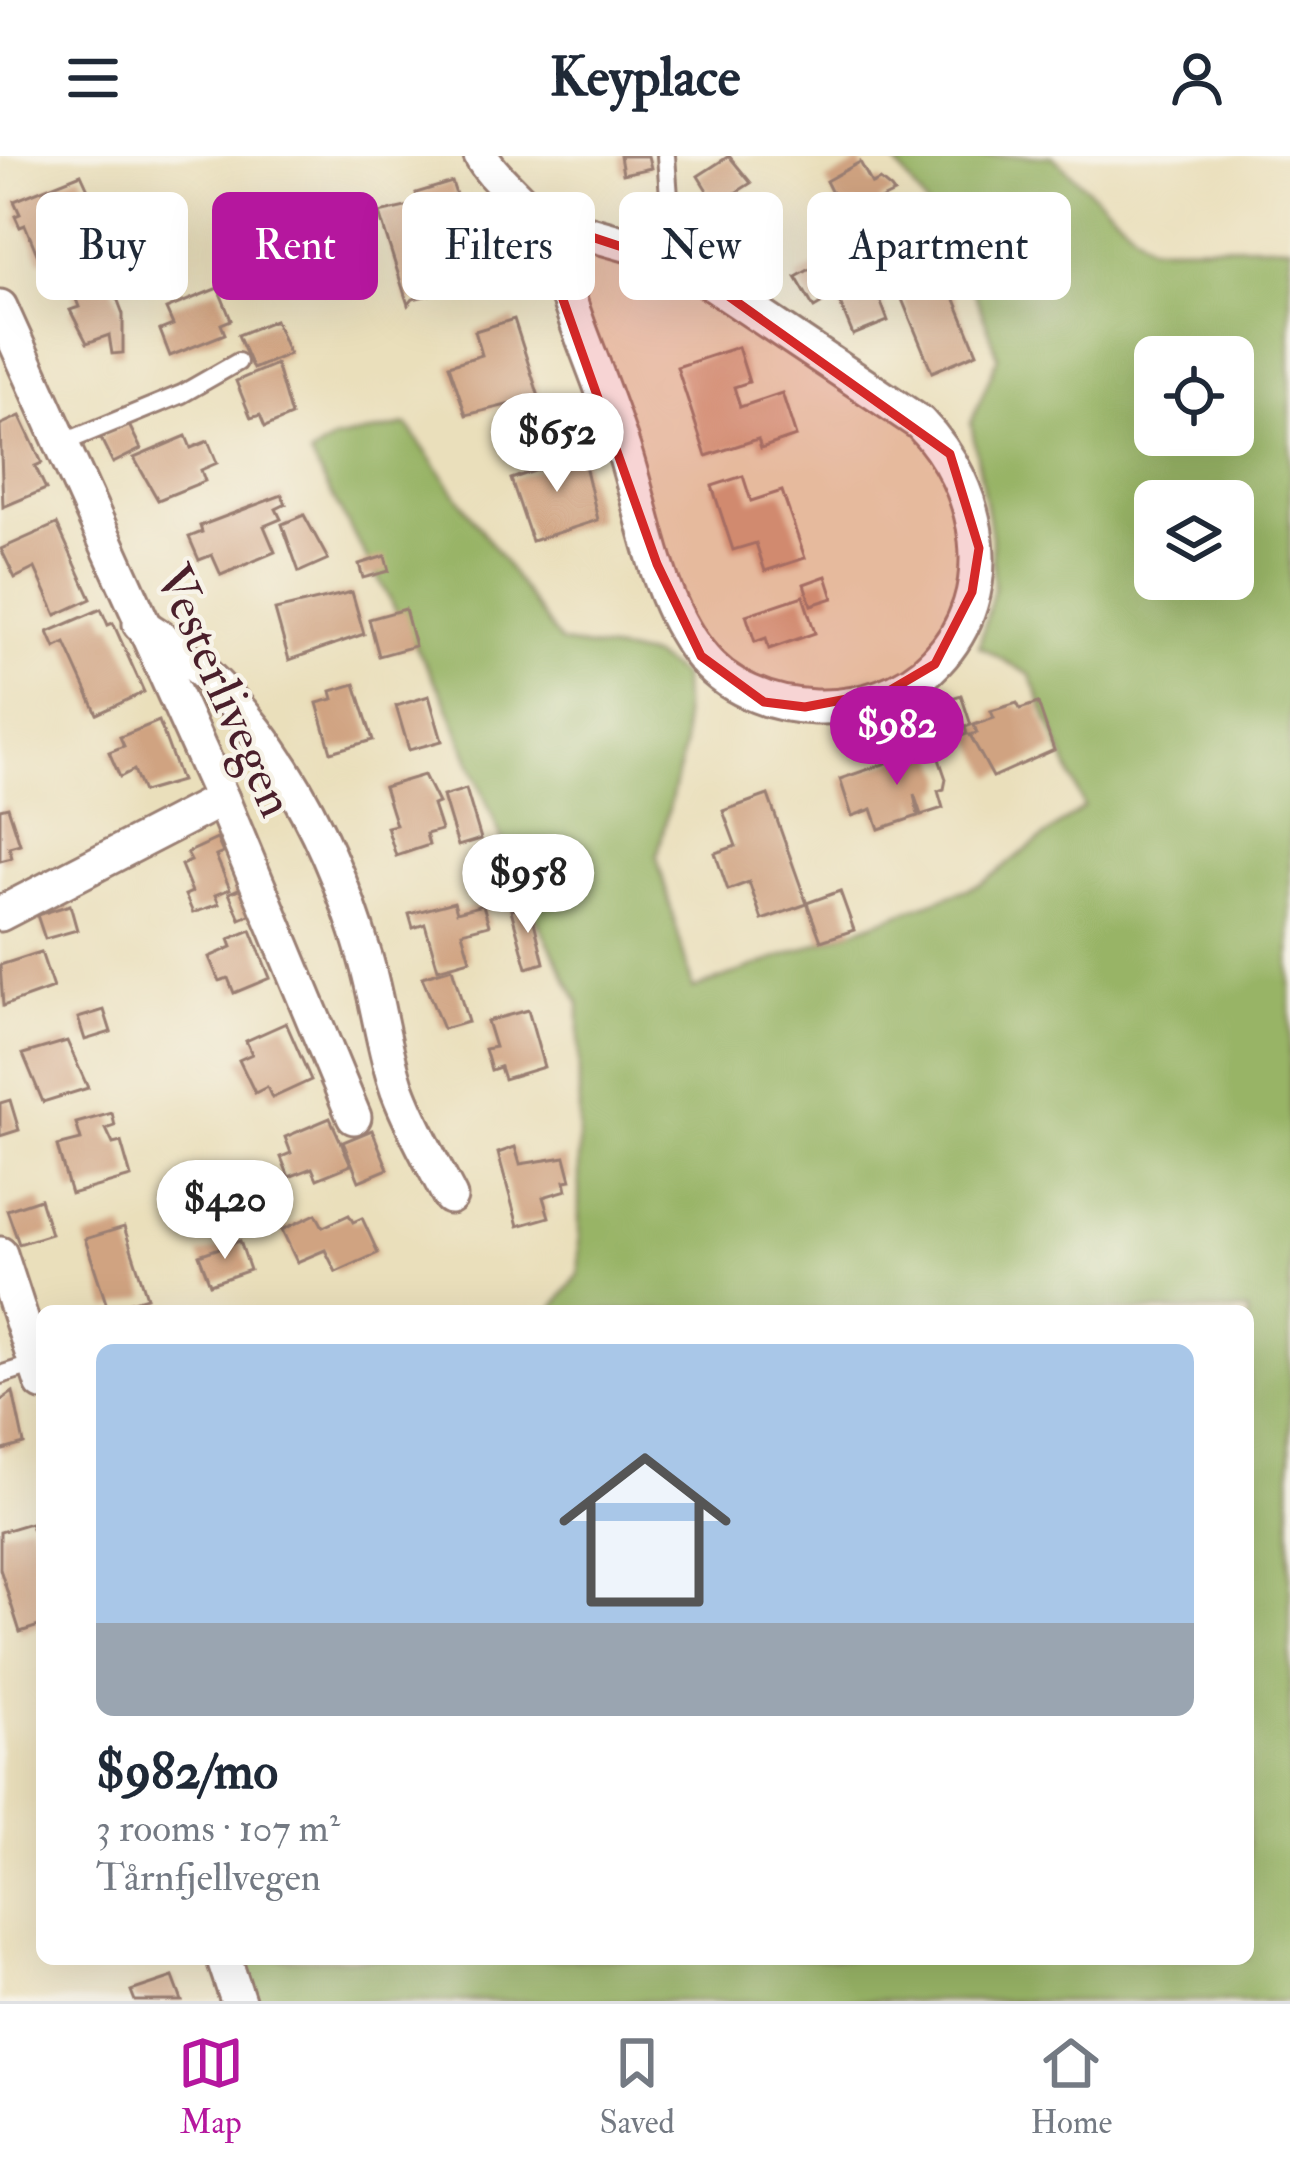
<!DOCTYPE html>
<html lang="en">
<head>
<meta charset="utf-8">
<style>
	body { margin:0; font-family:"IM FELL Double Pica",serif; background:#f6f6f7; color:#1f2937; height:100vh; display:flex; flex-direction:column; font-size:45px; white-space:nowrap }
	* { box-sizing:border-box; margin:0 }
	p { font-size:39px; color:#747a83 }
	.icon { flex:none; width:66px; height:66px; fill:none; stroke:currentColor; stroke-width:2; stroke-linecap:round; stroke-linejoin:round }
	.map { position:relative; flex:1; overflow:hidden }
	.sheet { position:absolute; left:36px; top:1149px; width:1218px; height:660px; display:flex; flex-direction:column; background:#fff; border-radius:18px; box-shadow:0 12px 48px #0002 }
	.sheet>* { flex:none }
	.hud { position:absolute; left:36px; top:36px; width:1218px; height:108px; display:flex; gap:24px }
	.controls { position:absolute; left:1134px; top:180px; display:grid; gap:24px }
	.controls a { display:grid; place-items:center; width:120px; height:120px; border-radius:18px; background:#fff; box-shadow:0 12px 48px #0002; font-size:60px }
	.price { position:absolute; translate:-50% -102px; padding:0 27px; border-radius:42px; background:#fff; color:#222; font-size:39px; line-height:78px; filter:drop-shadow(0 3px 6px #0008) }
	.price::after { content:''; position:absolute; left:50%; top:72px; width:36px; height:27px; margin-left:-18px; background:inherit; clip-path:polygon(0 0,100% 0,50% 100%) }
	.price.active { background:#b5179e; color:#fff }
	ul { padding:0; list-style:none }
	li { display:grid; align-content:center; gap:24px; height:636px; padding:0 60px }
	li span { display:grid; place-items:center; height:372px; border-radius:18px; color:#555 }
	li>.icon { margin-inline-start:auto }
	span .icon { width:216px; height:216px; fill:#fffc; stroke-width:1 }
	li b { font-size:51px }
	.chip { padding:0 42px; border-radius:18px; background:#fff; box-shadow:0 12px 48px #0002; font-size:42px; line-height:108px }
	.chip.active { background:#b5179e; color:#fff }
	header { display:flex; justify-content:space-between; align-items:center; height:156px; padding:0 60px; background:#fff; font-size:54px; font-weight:700 }
	.tabs { display:flex; justify-content:space-around; align-items:center; height:168px; border-top:3px solid #e0e1e3; background:#fff; font-size:33px; color:#747a83 }
	.tabs a { display:grid; justify-items:center; gap:6px }
	.tabs .active { color:#b5179e }
	.map>svg:first-child { display:block }
	.forest { fill:#98b466; stroke:#716a48; stroke-width:3; fill-rule:evenodd }
	.building { fill:#d0a381 }
	.lines { fill:none; stroke-linecap:round; stroke-linejoin:round }
	.service-casing { stroke:#9a7f73; stroke-width:22 }
	.minor-casing { stroke:#9a7f73; stroke-width:39 }
	.service { stroke:#fff; stroke-width:16 }
	.minor { stroke:#fff; stroke-width:33 }
	.marked { fill:#d62828; fill-opacity:0.2; stroke:#d62828; stroke-width:9; stroke-linejoin:round }
	.labels { text-anchor:middle; stroke-width:9; stroke-linejoin:round; paint-order:stroke }
	.street-label { font-size:51px; fill:#4a1f2b; stroke:#f7f3e8 }
</style>
</head>
<body>
<header><svg class="icon" aria-label="menu" viewBox="0 0 24 24"><path d="M4 6h16M4 12h16M4 18h16"/></svg>Keyplace<svg class="icon" aria-label="person" viewBox="0 0 24 24"><circle cx="12" cy="8" r="4"/><path d="M4 21q1-7 8-7t8 7"/></svg></header>
<div class="map">
<svg width="1290" height="1845" viewBox="0 0 1290 1845">
	<rect width="100%" height="100%" fill="#f7f3e8"/>
	<filter id="ink" filterUnits="userSpaceOnUse"><feTurbulence type="fractalNoise" baseFrequency=".00833" numOctaves="2"/><feDisplacementMap in="SourceGraphic" scale="24" xChannelSelector="R" yChannelSelector="G"/><feConvolveMatrix kernelMatrix="1 2 1 2 8 2 1 2 1" color-interpolation-filters="sRGB"/></filter>
	<filter id="wash" filterUnits="userSpaceOnUse"><feTurbulence type="fractalNoise" baseFrequency=".004" numOctaves="4" result="noise"/><feDisplacementMap in="SourceGraphic" scale="48" xChannelSelector="R" yChannelSelector="G"/><feGaussianBlur stdDeviation="2.7" result="paint"/><feColorMatrix in="noise" values="0 0 0 0 0 0 0 0 0 0 0 0 0 0 0 0 0 1.4 0 .05"/><feComposite in="paint" operator="in"/></filter>
	<g filter="url(#wash)">
		<rect width="100%" height="100%" fill="#eadfbb"/>
		<!-- forest -->
		<path class="forest" d="M890 0H1052L1150 90 1290 89V1845H227L213 1803H1248V1155H551L579 1118V847L526 743 444 541 310 300 334 284 407 269 561 487 651 500 682 520 684 591 657 701 693 833 981 728 1084 651 1030 519 979 490 994 433 992 383 971 267 998 201C976 130 938 58 890 0ZM1155 201H1233V279H1155ZM1155 345H1233V423H1155Z"/>
		<g id="blocks">
			<!-- building -->
			<g class="building">
				<polygon points="620,0 648,0 651,12 623,18"/>
				<polygon points="729,0 751,27 716,49 698,20"/>
				<polygon points="860,6 872,28 880,24 891,33 894,37 880,44 897,76 846,102 828,67 843,59 826,25"/>
				<polygon points="81,18 91,40 64,51 80,88 40,105 25,69 20,71 15,60 20,58 14,45"/>
				<polygon points="452,26 470,83 457,82 472,128 413,143 408,149 379,57 419,48 416,37"/>
				<polygon points="826,104 843,135 814,152 796,121"/>
				<polygon points="942,112 977,197 932,216 897,131"/>
				<polygon points="109,121 123,158 123,197 112,198 109,179 87,187 70,154 79,151 73,135"/>
				<polygon points="218,132 231,164 221,168 225,178 170,200 160,174 173,169 166,153"/>
				<polygon points="876,133 888,165 853,179 840,147"/>
				<polygon points="514,163 539,241 466,259 449,209 482,199 475,175"/>
				<polygon points="275,164 289,198 253,213 238,179"/>
				<polygon points="738,191 749,226 734,231 740,251 782,237 796,280 761,292 758,283 706,300 677,211"/>
				<polygon points="276,208 291,260 265,271 260,259 251,262 236,225"/>
				<polygon points="20,260 42,307 35,310 46,333 3,351 0,269"/>
				<polygon points="128,267 141,293 113,307 100,281"/>
				<polygon points="186,280 191,292 208,285 217,307 201,314 205,325 158,344 134,302"/>
				<polygon points="580,288 598,364 532,385 511,323 552,309 548,298"/>
				<polygon points="743,320 751,345 782,335 805,402 765,415 756,387 733,394 712,330"/>
				<polygon points="282,339 286,348 276,353 281,363 264,370 275,396 221,419 212,399 199,404 189,381 202,376 200,370"/>
				<polygon points="304,359 328,403 299,416 282,368"/>
				<polygon points="57,368 91,443 56,459 35,412 15,422 1,393"/>
				<polygon points="385,400 389,415 363,422 359,408"/>
				<polygon points="826,420 833,442 811,449 804,428"/>
				<polygon points="352,436 364,478 289,504 275,454"/>
				<polygon points="803,440 815,477 769,493 766,482 755,486 746,459"/>
				<polygon points="101,453 108,469 113,467 144,536 97,558 65,487 55,492 48,476"/>
				<polygon points="405,453 415,490 379,500 369,463"/>
				<polygon points="355,528 373,584 331,596 317,547 333,543 331,535"/>
				<polygon points="961,539 971,569 965,571 967,578 941,587 929,549"/>
				<polygon points="429,540 442,585 409,594 396,550"/>
				<polygon points="1017,547 1020,553 1038,547 1054,594 993,621 970,579 977,577 974,569 994,562 991,555"/>
				<polygon points="159,565 181,625 143,636 134,614 120,621 109,596 124,590 120,581"/>
				<polygon points="924,594 936,594 946,623 944,633 938,635 943,652 921,659 914,638 918,660 879,673 872,653 852,660 840,623"/>
				<polygon points="424,619 438,647 433,649 441,674 426,678 429,689 396,700 387,671 396,669 384,631"/>
				<polygon points="466,633 481,683 458,690 443,640"/>
				<polygon points="768,639 807,748 762,764 749,726 728,734 715,697 736,690 723,655"/>
				<polygon points="8,651 20,688 9,691 12,702 0,705 0,653"/>
				<polygon points="217,683 223,697 216,700 230,733 215,739 219,748 193,757 185,739 192,736 181,709 191,705 187,697"/>
				<polygon points="248,729 259,755 240,763 229,737"/>
				<polygon points="840,735 854,774 821,785 807,747"/>
				<polygon points="454,746 457,756 483,749 489,769 462,776 470,804 438,813 425,768 413,772 409,758"/>
				<polygon points="70,749 77,774 45,783 37,759"/>
				<polygon points="530,749 544,807 527,812 511,754"/>
				<polygon points="251,774 270,822 234,837 228,822 219,825 209,801 232,791 229,783"/>
				<polygon points="41,796 53,832 3,850 0,809"/>
				<polygon points="452,812 468,866 443,873 422,821"/>
				<polygon points="104,854 111,876 85,884 78,862"/>
				<polygon points="528,854 544,911 504,923 500,911 491,914 485,893 495,891 487,865"/>
				<polygon points="286,867 311,924 272,942 267,931 255,937 239,904 252,898 246,885"/>
				<polygon points="67,885 88,932 43,946 23,898"/>
				<polygon points="10,944 19,974 0,980 0,947"/>
				<polygon points="112,957 115,970 106,973 113,988 121,986 131,1021 71,1038 57,990 81,984 76,967"/>
				<polygon points="330,962 351,1009 317,1023 312,1012 289,1021 281,1001 291,997 285,981"/>
				<polygon points="372,974 388,1013 359,1025 343,986"/>
				<polygon points="515,991 520,1008 565,1001 571,1024 565,1025 567,1034 543,1041 549,1061 518,1070 498,997"/>
				<polygon points="40,1043 51,1078 19,1088 7,1054"/>
				<polygon points="316,1058 323,1071 349,1059 353,1066 362,1062 378,1097 336,1116 325,1094 297,1106 282,1074"/>
				<polygon points="124,1071 147,1141 108,1153 85,1083"/>
				<polygon points="240,1085 250,1114 210,1128 199,1099"/>
				<polygon points="13,1236 24,1288 0,1295 0,1245"/>
				<polygon points="30,1367 42,1397 42,1469 20,1476 0,1413 0,1376"/>
				<polygon points="173,1821 182,1845 135,1845 131,1835"/>
			</g>
		</g>
	</g>
	<g filter="url(#ink)">
		<use href="#blocks" fill-opacity="0" stroke="#9a7f73" stroke-width="3"/>
		<g class="lines">
			<!-- service casing -->
			<g class="service-casing">
				<g id="service">
					<polyline points="661,98 671,68 666,0"/>
					<polyline points="60,288 182,238 238,206"/>
					<polyline points="0,1219 35,1208"/>
				</g>
			</g>
			<!-- minor casing -->
			<g class="minor-casing">
				<g id="minor">
					<path d="M481 0C494 24 519 39 534 62 554 94 566 137 579 172 594 212 610 252 623 292 645 359 655 440 699 497 751 566 877 569 936 506 1003 436 981 330 920 267L692 114 661 98 534 62"/>
					<polyline points="0,151 222,643 354,961"/>
					<path d="M140 468C259 542 327 671 365 801 378 845 383 892 398 935 412 972 432 1006 450 1041"/>
					<polyline points="0,758 222,643"/>
					<polyline points="0,1098 42,1227"/>
					<polyline points="224,1803 238,1845"/>
				</g>
			</g>
			<!-- service -->
			<use href="#service" class="service"/>
			<!-- minor -->
			<use href="#minor" class="minor"/>
		</g>
	</g>
	<!-- marked area -->
	<path class="marked" d="M534 62 692 114 950 298 979 392 972 436 935 508 889 535 805 551 764 546 701 500 657 408Z"/>
	<g class="labels">
		<!-- street labels -->
		<g class="street-label">
			<text transform="translate(226 534) rotate(66)" y="18">Vesterlivegen</text>
		</g>
	</g>
</svg>
<div class="controls">
<a><svg class="icon" aria-label="locate" viewBox="0 0 24 24"><circle cx="12" cy="12" r="6"/><path d="M12 2v4M12 18v4M2 12h4M18 12h4"/></svg></a>
<a><svg class="icon" aria-label="layers" viewBox="0 0 24 24"><path d="M12 4l9 5-9 5-9-5zM3 14l9 5 9-5"/></svg></a>
</div>
<b class="price" style="left:557px;top:339px">$652</b>
<b class="price active" style="left:897px;top:632px">$982</b>
<b class="price" style="left:528px;top:780px">$958</b>
<b class="price" style="left:225px;top:1106px">$420</b>
<div class="hud">
<a class="chip">Buy</a>
<a class="chip active">Rent</a>
<a class="chip">Filters</a>
<a class="chip">New</a>
<a class="chip">Apartment</a>
</div>
<section class="sheet">
<ul>
<li><span style="background:linear-gradient(#a9c7e8 75%,#9aa5b1 0)"><svg class="icon" aria-label="home" viewBox="0 0 24 24"><path d="M3 11l9-7 9 7M6 9v11h12V9"/></svg></span><div><b>$982/mo</b><p>3 rooms · 107 m²</p><p>Tårnfjellvegen</p></div></li>
</ul>
</section>
</div>
<nav class="tabs">
<a class="active"><svg class="icon" aria-label="map" viewBox="0 0 24 24"><path d="M3 6l6-2 6 2 6-2v14l-6 2-6-2-6 2zM9 4v14M15 6v14"/></svg>Map</a>
<a><svg class="icon" aria-label="saved" viewBox="0 0 24 24"><path d="M7 4h10v16l-5-4-5 4z"/></svg>Saved</a>
<a><svg class="icon" aria-label="home" viewBox="0 0 24 24"><path d="M3 11l9-7 9 7M6 9v11h12V9"/></svg>Home</a>
</nav>
</body>
</html>
